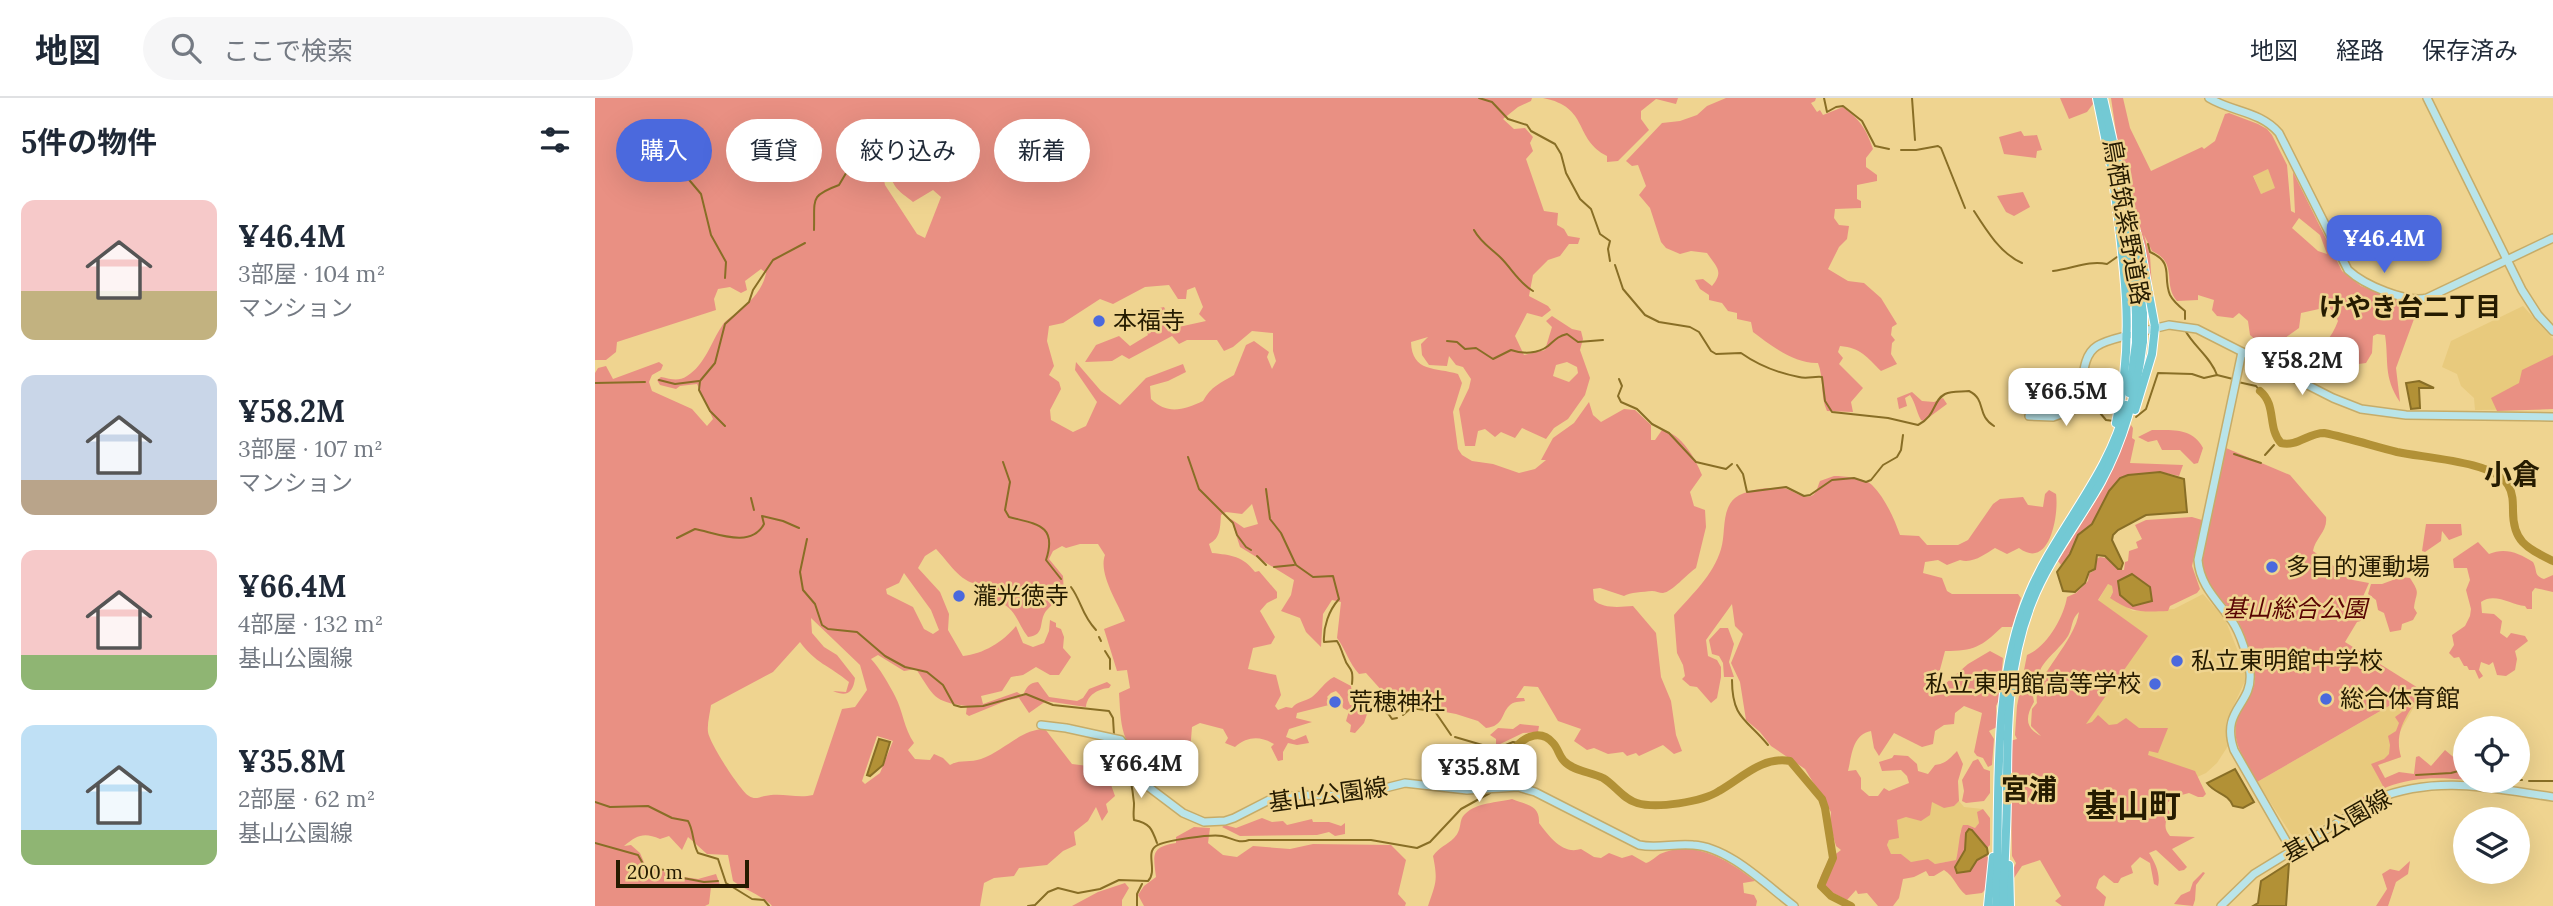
<!DOCTYPE html>
<html lang="ja">
<head>
<meta charset="utf-8">
<style>
	body { margin:0; font-family:Lora,"Noto Sans JP",serif; background:#f6f6f7; color:#1f2937; height:100vh; display:flex; flex-direction:column; font-size:26px; white-space:nowrap }
	* { box-sizing:border-box; margin:0 }
	p { font-size:23px; color:#747a83 }
	.icon { flex:none; width:38px; height:38px; fill:none; stroke:currentColor; stroke-width:2; stroke-linecap:round; stroke-linejoin:round }
	.map { position:relative; flex:1; overflow:hidden }
	.drawer { display:flex; flex-direction:column; background:#fff; width:595px }
	.drawer>* { flex:none }
	.banner { position:absolute; left:21px; top:21px; width:665px; height:63px; display:flex; gap:14px }
	.tools { position:absolute; left:1858px; top:618px; display:grid; gap:14px }
	.tools a { display:grid; place-items:center; width:77px; height:77px; border-radius:50%; background:#fff; box-shadow:0 7px 28px #0002; font-size:35px }
	.scale { position:absolute; left:21px; bottom:18px; width:133px; box-sizing:border-box; padding-left:7px; border:4px solid #251b00; border-top:0; font-size:19px; line-height:24px; white-space:nowrap; color:#251b00; -webkit-text-stroke:5px #efd490; paint-order:stroke }
	.price { position:absolute; translate:-50% -60px; padding:0 16px; border-radius:14px; background:#fff; color:#222; font-size:23px; line-height:46px; filter:drop-shadow(0 2px 4px #0008) }
	.price::after { content:''; position:absolute; left:50%; top:42px; width:21px; height:16px; margin-left:-10px; background:inherit; clip-path:polygon(0 0,100% 0,50% 100%) }
	.price.selected { background:#4b69dd; color:#fff }
	ul { padding:0; list-style:none }
	li { display:flex; align-items:center; gap:21px; height:175px; padding:0 21px }
	li span { display:grid; place-items:center; flex:none; width:196px; height:140px; border-radius:14px; color:#555 }
	li>.icon { margin-inline-start:auto }
	span .icon { width:84px; height:84px; fill:#fffc; stroke-width:1 }
	li b { font-size:30px }
	h2 { display:flex; justify-content:space-between; align-items:center; height:84px; padding:0 21px; font-size:30px }
	.tag { padding:0 24px; border-radius:32px; background:#fff; box-shadow:0 7px 28px #0002; font-size:24px; line-height:63px }
	.tag.selected { background:#4b69dd; color:#fff }
	header { display:flex; align-items:center; gap:42px; box-sizing:border-box; height:98px; padding:0 35px; background:#fff; border-bottom:2px solid #e0e1e3 }
	header strong { font-size:33px }
	nav { display:flex; gap:38px; margin-inline-start:auto; font-size:24px }
	.search { width:490px; height:63px; background:#f6f6f7; display:flex; align-items:center; gap:18px; box-sizing:border-box; padding:0 24px; border-radius:38px; color:#747a83; font-size:26px }
	main { display:flex; flex:1; min-height:0 }
	.map>svg:first-child { display:block }
	.built { fill:#e8ca7d }
	.green { fill:#e99083; fill-rule:evenodd }
	.water { fill:#b29136; stroke:#886e26; stroke-width:2 }
	.lines { fill:none; stroke-linecap:round; stroke-linejoin:round }
	.stream { stroke:#886e26; stroke-width:2 }
	.river { stroke:#b29136; stroke-width:8 }
	.secondary-casing { stroke:#c6ac69; stroke-width:10 }
	.primary-casing { stroke:#fff; stroke-width:10 }
	.secondary { stroke:#b9e4e9; stroke-width:7 }
	.primary { stroke:#73c9d4; stroke-width:8 }
	.primary-bridge-casing { stroke:#fff; stroke-width:10; stroke-linecap:butt }
	.primary-bridge { stroke:#73c9d4; stroke-width:8 }
	.poi-dot { fill:#4b69dd; stroke:#efd490; stroke-width:2.5 }
	.labels { text-anchor:middle; stroke-width:5; stroke-linejoin:round; paint-order:stroke }
	.street-label { font-size:24px; fill:#251b00; stroke:#efd490 }
	.poi-label { font-size:24px; fill:#251b00; stroke:#efd490; text-anchor:start }
	.park-label { font-size:24px; font-style:italic; fill:#590403; stroke:#efd490 }
	.neighbourhood-label { font-size:26px; font-weight:bold; fill:#251b00; stroke:#efd490 }
	.quarter-label { font-size:28px; font-weight:bold; fill:#251b00; stroke:#efd490 }
	.district-label { font-size:32px; font-weight:bold; fill:#251b00; stroke:#efd490 }
</style>
</head>
<body>
<header>
<strong>地図</strong>
<div class="search"><svg class="icon" aria-label="search" viewBox="0 0 24 24"><circle cx="10" cy="10" r="6"/><path d="M15 15l6 6"/></svg>ここで検索</div>
<nav><a>地図</a><a>経路</a><a>保存済み</a></nav>
</header>
<main>
<section class="drawer">
<h2>5件の物件<svg class="icon" aria-label="filters" viewBox="0 0 24 24"><path d="M4 7h16M4 17h16"/><circle cx="9" cy="7" r="2"/><circle cx="15" cy="17" r="2"/></svg></h2>
<ul>
<li><span style="background:linear-gradient(#f6c9c9 65%,#c2b280 0)"><svg class="icon" aria-label="home" viewBox="0 0 24 24"><path d="M3 11l9-7 9 7M6 9v11h12V9"/></svg></span><div><b>¥46.4M</b><p>3部屋 · 104 m²</p><p>マンション</p></div></li>
<li><span style="background:linear-gradient(#c9d6e8 75%,#b9a48a 0)"><svg class="icon" aria-label="home" viewBox="0 0 24 24"><path d="M3 11l9-7 9 7M6 9v11h12V9"/></svg></span><div><b>¥58.2M</b><p>3部屋 · 107 m²</p><p>マンション</p></div></li>
<li><span style="background:linear-gradient(#f6c9c9 75%,#8fb573 0)"><svg class="icon" aria-label="home" viewBox="0 0 24 24"><path d="M3 11l9-7 9 7M6 9v11h12V9"/></svg></span><div><b>¥66.4M</b><p>4部屋 · 132 m²</p><p>基山公園線</p></div></li>
<li><span style="background:linear-gradient(#bfe0f5 75%,#8fb573 0)"><svg class="icon" aria-label="home" viewBox="0 0 24 24"><path d="M3 11l9-7 9 7M6 9v11h12V9"/></svg></span><div><b>¥35.8M</b><p>2部屋 · 62 m²</p><p>基山公園線</p></div></li>
</ul>
</section>
<div class="map">
<svg width="1958" height="808" viewBox="0 0 1958 808">
	<rect width="100%" height="100%" fill="#efd490"/>
	<!-- built -->
	<g class="built">
		<polygon points="1673,71 1681,90 1666,96 1658,77"/>
		<polygon points="1928,208 1958,241 1958,311 1880,312 1879,300 1866,288 1862,276 1847,269 1856,243"/>
		<polygon points="1513,486 1517,488 1518,494 1515,499 1538,513 1579,511 1608,496 1630,521 1650,571 1650,583 1631,624 1633,648 1622,665 1611,675 1600,680 1471,633 1458,645 1436,628 1437,611 1442,605 1441,598 1450,575 1471,549 1484,521 1483,517 1503,503"/>
		<polygon points="1828,593 1803,637 1803,648 1806,659 1783,667 1792,689 1707,739 1696,736 1662,684 1817,595"/>
		<polygon points="1364,703 1369,709 1388,711 1383,714 1384,725 1380,730 1373,727 1369,727 1365,734 1365,746 1361,762 1340,766 1333,762 1316,764 1306,756 1296,756 1292,747 1302,722 1311,718 1319,720 1337,704 1359,708"/>
	</g>
	<!-- green -->
	<g class="green">
		<path d="M0 0H937L936 3 923 9 908 21 919 31 930 30 938 39 935 45 938 53 931 61 949 113 963 115 962 127 969 131 973 138 985 140 983 146H974L965 158 953 162 938 177 934 198 953 208 956 212 947 219 932 215 920 238 929 257 950 252 957 229 951 223 957 218 977 231 986 233 988 241 985 252 995 280 990 297 973 321 959 330 951 341 927 330 920 340 906 334 900 339 890 331 883 333 880 348H870L864 311 874 290 876 281 868 269 861 267 854 258 852 268 834 267 827 257 826 246 833 239 816 244C817 275 841 269 863 276L867 285 858 314 863 351 867 357 877 363 898 366 924 375 940 371 951 362H946L958 340 979 325 994 304 998 317 1006 324 1029 311 1040 312 1056 327V342H1060L1067 332C1087 336 1100 360 1107 377L1095 394 1099 408 1110 412 1111 429 1101 470C1092 476 1077 494 1068 495 1064 495 1061 493 1057 493 1048 494 1035 494 1029 498L1005 490 998 491 999 502C1008 511 1025 509 1038 508L1061 535 1066 579 1076 603 1081 637 1087 653 1079 656 1068 647 1044 658 1041 655 1032 658 1028 654 1013 656 999 650 992 652 979 643 986 631 963 623 943 589 929 588 921 600H929L930 603C925 604 918 603 914 608 906 616 909 628 891 630L883 623 861 616 819 608 813 603 788 594 771 575 764 576C754 565 751 552 742 540L746 504 737 502 728 516 726 549 711 534 705 520 686 513 696 497 699 482 645 449 636 421 649 430 663 426 657 406 647 416 631 414 626 417C625 429 626 440 614 446L617 455C636 457 648 458 660 474L664 473 682 494V500L672 505 665 513 680 539 676 546 658 550 653 571 681 577 686 597 680 608 683 612 691 609 697 610C702 603 710 604 717 599 725 593 729 584 739 579L756 588 757 595 753 602 755 607H763L765 609 763 614 765 617 772 616 769 625 760 635 755 634 756 627 751 623 754 613 748 610 745 597 741 593 736 595 732 599 736 604 734 607 702 615 701 620 717 624 694 631 691 639 699 642 711 637 714 645 702 647 693 645 688 654V662L683 663 676 649 679 646C665 638 653 638 640 649L630 645 633 640 628 631 605 625 597 629 595 654 578 668C568 662 553 665 540 662 538 652 532 645 529 636 525 623 525 608 524 595L535 590 532 572 522 573 509 531 530 523C523 505 503 476 510 457L503 446H485L471 450 467 448 458 453 454 461 468 478 469 496C464 501 456 507 451 513 443 524 451 537 433 539 420 522 421 507 397 502L386 485C368 489 353 463 341 451L330 458 323 470 345 494 354 516 353 532 368 558C388 556 408 544 421 528L428 545 438 549 449 545 454 533 455 522 461 525V529L466 531 469 539 468 550 476 559 464 577H455L441 569 428 577 416 579 407 593 386 598 388 606 422 594 428 598C431 589 434 585 443 584L454 599 482 603 488 600 494 591 512 584 516 587 514 590C503 591 492 597 491 609L451 603 434 615 424 600 413 602 374 618 371 616 372 608C338 604 339 598 321 571L309 573 283 557 276 561C284 569 295 588 300 598 308 613 309 631 319 645L313 652 320 661 335 662 339 656 348 660 355 667C365 661 375 665 386 661 409 653 426 631 450 631L477 666 493 668 495 679 515 684 520 698 511 706 513 714 507 723 501 709 493 723 479 734 481 747 468 753 452 767 424 770 419 778 399 780 389 785 385 808H177C171 800 149 791 138 783L133 757 112 756 93 739 87 752 74 738 65 741C49 734 42 737 29 748L36 747 45 755 51 769 77 772 89 779 103 781 121 776 125 787 116 789 114 806 110 808H0V275L3 270 11 268 18 281 64 264 68 267 66 272 57 277 54 284 57 293 97 311 112 328 118 321 102 286 85 288 81 291 65 287 62 282 66 279C76 281 83 284 92 278 110 267 116 244 127 228 130 222 138 218 143 214 156 203 168 191 171 175L166 171 150 183 152 192 146 195 135 189 123 191 119 201 121 212 22 244 21 254 11 262H0ZM289 26C286 45 290 72 300 88 304 94 312 99 318 104L338 92 346 99 330 140 322 136 290 87 279 32ZM574 187 583 201H591L592 192 600 189 608 209 604 216 611 223 579 230 569 209 560 211 559 217 547 223 553 237 535 248 524 238 501 247 490 264 517 263 527 257 534 261 577 238 584 246 592 242H622L629 253 638 249 657 233 678 235V253L681 263 677 271 672 259 674 254 659 243 651 247 639 277C626 285 616 288 608 303 589 312 572 317 556 301L555 288 573 283 591 274 588 266 551 280 525 307 506 293 481 264 480 272 502 304 491 328 478 334 456 322 455 312 466 291 464 284 454 277 459 268 452 243 454 228 468 225 505 201 518 206 550 189ZM972 264 982 269 983 275 974 284 958 278 961 267ZM309 475 336 512 344 532 338 536 329 531 318 509 292 496 291 491 304 485ZM216 520 265 567 272 592 260 609 247 611 218 697C202 701 187 694 170 698 164 699 160 702 154 698 145 693 114 644 113 634 112 626 115 615 116 607L178 574 205 544C220 565 235 568 254 584L251 594 238 593C252 599 258 595 260 580L242 557 229 549 217 535ZM282 638 298 643 285 675 270 686 267 683Z"/>
		<path d="M948 0H1083L1081 6 1061 1 1046 13V21L1054 32 1023 63 1012 64V58C978 41 995 9 948 0Z"/>
		<path d="M1131 0H1221L1220 3 1216 5 1222 14 1225 12 1228 17 1248 9C1265 22 1271 30 1278 51L1271 60V69L1282 77V83L1262 87V101L1266 103V110L1240 111 1239 120 1244 127 1254 128 1252 141 1244 149 1233 171 1253 183 1269 185 1286 200 1302 226 1297 229 1296 237 1300 242 1297 245 1296 256 1302 266 1286 273C1272 259 1266 250 1245 248L1243 254 1248 260 1244 266 1268 290 1256 304 1258 314 1232 313C1225 298 1229 280 1223 265 1200 266 1175 247 1158 234L1156 224 1142 221V215L1133 213 1127 205 1114 202V197L1105 191 1100 182 1108 181 1117 188C1129 173 1122 170 1112 155L1096 153 1085 156 1071 150 1066 144 1055 110 1044 97 1051 88 1043 67 1037 68 1031 63 1067 25 1085 23 1102 17 1112 8Z"/>
		<polygon points="1465,0 1497,0 1498,6 1492,14 1474,21"/>
		<path d="M1516 0H1528L1535 30 1556 73 1607 49 1609 51 1620 43 1630 16 1634 15 1663 26 1672 31 1677 37 1692 67 1696 113 1700 115 1698 74 1747 173 1766 188 1819 208V221L1801 270 1805 304C1788 279 1794 263 1790 237L1782 236 1778 238 1777 255 1771 265 1756 267 1751 277 1728 276 1717 266C1725 250 1737 240 1743 223L1739 214 1730 206 1724 211 1706 215 1704 230 1679 248 1669 249 1655 237 1653 223 1644 215 1638 220 1622 218 1617 212 1619 202 1603 197V202L1582 203C1567 186 1584 165 1557 153L1549 137 1555 158 1557 190 1524 54ZM1673 71 1680 90 1666 96 1658 78ZM1704 120 1725 137 1732 156 1723 153 1697 130Z"/>
		<polygon points="1426,33 1429,38 1442,37 1447,52 1442,53 1441,60 1409,56 1404,39"/>
		<polygon points="1428,94 1435,109 1419,118 1411,114 1402,98"/>
		<polygon points="1958,257 1958,311 1902,313 1896,300 1924,285 1927,272"/>
		<path d="M1317 294 1327 303 1339 304 1348 300 1352 306 1329 323 1326 322C1321 313 1321 306 1315 297L1310 300 1312 308 1304 311 1302 300Z"/>
		<polygon points="1536,327 1538,330 1537,340 1540,342 1535,365 1588,367 1584,378 1565,374 1509,402 1502,419 1497,426 1483,437 1475,456 1466,467 1463,463 1508,391"/>
		<path d="M1557 332C1578 332 1598 330 1608 350L1603 365 1599 366 1585 352H1567L1562 342 1553 344 1543 339Z"/>
		<path d="M1631 350 1695 377 1731 419C1733 433 1720 440 1718 453L1758 482 1774 485 1763 510 1772 517 1769 522 1762 524 1750 544 1828 593C1814 614 1798 632 1806 659L1783 667 1790 680 1804 674 1819 676 1821 659 1824 658 1836 668 1850 652 1869 668 1871 682C1843 679 1818 679 1792 689 1782 693 1772 701 1762 703L1788 688 1776 666 1789 661 1794 656 1795 647 1793 638 1801 633 1804 625 1800 619 1807 614 1801 604 1662 684C1647 656 1629 637 1650 606 1656 597 1661 587 1660 576 1658 561 1649 532 1641 520 1631 505 1616 493 1609 476 1602 458 1624 373 1631 350Z"/>
		<path d="M1239 378C1249 378 1270 380 1277 387 1290 400 1299 420 1305 437L1324 438 1332 447H1363L1373 442 1398 406 1405 401 1428 399 1433 407 1448 409 1450 396 1454 392 1461 396C1464 416 1455 473 1424 450L1412 456 1400 450C1390 456 1378 466 1365 462L1352 467 1343 462 1330 464 1328 475 1347 480 1352 493 1357 496H1423L1426 500 1417 529H1407C1386 549 1379 553 1350 553L1343 579 1350 586 1373 566 1395 553 1408 560 1404 602 1401 608 1402 629 1394 633 1399 641 1397 667 1393 669 1388 660 1382 658 1379 654 1387 615 1369 608 1360 615 1359 626 1349 627 1340 633 1338 646 1327 649 1299 635 1284 658 1279 650 1276 633C1257 637 1257 657 1253 673L1261 672 1266 680V691L1274 698H1283L1289 690 1294 693 1314 685 1312 678 1306 672 1287 673 1284 664 1297 660 1299 657 1313 658 1322 666 1323 673 1333 676 1340 667C1351 666 1356 659 1362 653L1368 666 1363 683 1364 703 1359 708 1349 710 1337 704 1335 717 1326 723 1311 719 1302 722 1304 740 1294 742 1292 747 1296 756H1306L1316 764 1333 761 1340 766 1361 762C1364 751 1364 735 1368 727H1373L1380 730 1384 725 1382 714 1388 711 1395 720V747L1392 750 1377 732 1371 735 1370 752 1361 769 1375 773 1382 762 1391 757 1394 761 1391 791 1387 795 1371 797C1361 789 1360 779 1349 772L1339 778H1334L1331 773 1319 779 1308 781 1304 800 1298 808H1283L1272 795 1263 796 1261 792 1252 802 1234 793 1228 795 1223 788C1226 773 1234 760 1246 752L1241 748 1235 727 1236 714 1210 671 1176 648 1165 634 1151 622 1145 584 1136 565 1148 536 1140 528 1137 506 1111 542 1113 558 1122 562 1126 569V579L1122 600 1116 605 1102 589 1095 588 1087 581 1090 578 1088 567 1082 555 1079 517C1097 496 1118 478 1126 451 1131 435 1126 412 1140 400 1152 391 1173 389 1188 390 1197 391 1209 403 1218 397 1222 394 1223 387 1225 383Z"/>
		<path d="M1597 419 1607 422 1597 468 1605 491 1602 495 1575 508 1573 513C1547 514 1537 515 1515 500L1518 494 1517 488 1513 486 1503 502 1553 538 1491 626 1497 624 1503 617 1514 627 1522 626 1531 620 1544 630H1573L1563 655 1554 653 1553 657 1600 673 1611 696 1608 699H1603L1594 695 1583 698 1573 704 1572 710 1575 715C1570 724 1568 730 1575 738L1600 739 1577 751 1592 769 1589 772 1584 773 1561 752 1554 755C1560 764 1566 777 1563 788L1559 786 1555 765 1545 759 1536 768 1538 775 1526 780 1523 785H1519L1509 777 1504 781 1501 790 1511 799 1509 808H1467L1460 803 1466 798 1445 762 1427 768 1417 783V774L1421 765 1417 758 1415 643 1422 641 1420 637 1422 608 1432 557C1451 550 1469 519 1472 499L1481 495 1493 483 1494 476 1501 471V461L1505 459 1511 460 1522 471 1529 472 1530 464 1533 463 1534 453 1543 450 1541 444 1547 441 1540 427 1551 422ZM1484 514C1480 545 1438 579 1442 605L1437 611 1436 628 1446 638C1430 630 1430 619 1439 604L1438 598C1446 590 1441 576 1448 567 1455 557 1466 549 1473 538 1478 529 1476 521 1484 514Z"/>
		<polygon points="1831,426 1866,426 1867,437 1854,442 1847,433 1846,443 1830,454 1827,453"/>
		<path d="M1883 444 1894 456C1910 449 1924 455 1938 464 1943 473 1938 477 1949 481L1958 477V494L1940 490 1937 494V511H1932L1930 508C1916 507 1900 494 1886 504L1887 515 1899 516 1907 523 1905 535 1912 540 1916 535 1930 538 1933 543 1920 553 1922 561 1920 572 1911 578 1902 577 1898 564 1894 567 1886 564 1884 572 1888 578 1884 581 1880 572H1874L1872 568H1869L1864 559 1859 560 1854 555 1859 547 1857 537 1870 528 1875 518 1876 511 1871 492 1875 482 1872 470H1859L1858 461Z"/>
		<path d="M1806 479 1815 480C1826 497 1821 493 1819 510L1822 515 1818 522 1807 526 1806 532 1795 534 1789 515 1783 512 1781 502 1773 496 1776 486H1787Z"/>
		<polygon points="1125,530 1133,530 1139,546 1134,564 1139,579 1129,579 1128,565 1124,558 1117,556 1114,542"/>
		<polygon points="925,626 944,628 943,634 928,635 901,648 901,641 895,637 903,630 918,631"/>
		<polygon points="1383,661 1389,671 1395,673 1395,695 1389,703 1371,705 1367,703 1369,693 1367,682 1378,663"/>
		<path d="M917 701C932 707 945 707 944 725 954 738 967 757 986 751L999 759 1006 760 1014 755 1027 760 1037 757 1051 765C1057 763 1060 759 1065 756 1099 740 1135 763 1160 783L1148 785 1149 795 1159 797 1162 803 1161 808H833C841 784 843 783 838 758 844 749 852 747 859 740 868 731 863 722 870 716 882 704 902 705 917 701Z"/>
		<polygon points="667,720 677,724 688,723 692,727 717,721 718,724 734,724 746,728 750,725 750,736 740,738 734,734 722,737 645,738 627,729 630,727 641,730"/>
		<path d="M599 729 615 730 613 745 628 757 642 759 658 748 695 751 718 746 796 747 811 762 803 796 811 805 810 808H549L543 797 549 788 561 779C558 756 556 749 581 745V739Z"/>
		<polygon points="1815,763 1813,776 1801,784 1793,808 1781,808 1792,791 1787,776 1795,771 1804,773"/>
		<polygon points="1608,774 1610,775 1601,787 1600,802 1598,808 1579,806 1586,797 1595,793 1598,784"/>
		<polygon points="530,785 534,790 527,802 527,808 477,808 503,794"/>
	</g>
	<!-- water -->
	<g class="water">
		<polygon points="1824,283 1839,290 1824,290 1825,310 1816,311 1811,285"/>
		<polygon points="1565,374 1589,381 1592,414 1551,417 1523,432 1518,437 1517,442 1528,465 1526,471 1523,471 1510,458 1502,457 1500,471 1494,474 1490,485 1480,494 1468,493 1462,474 1475,456 1483,437 1497,426 1514,393 1525,380 1533,377"/>
		<polygon points="1537,476 1555,489 1557,503 1538,508 1525,497 1523,483"/>
		<polygon points="284,641 295,644 288,667 275,678 272,677"/>
		<path d="M1640 671 1659 704 1648 710 1638 708C1633 695 1620 696 1612 685Z"/>
		<polygon points="1374,731 1377,732 1392,750 1393,756 1382,762 1375,773 1362,775 1360,769 1370,752 1371,735"/>
		<polygon points="1694,765 1691,808 1658,808 1663,805 1666,783"/>
	</g>
	<g class="lines">
		<!-- stream -->
		<g class="stream">
			<polyline points="884,0 897,4 913,21 932,27 936,33 960,46 966,56 971,75 985,101 996,111 1005,136 1015,143 1013,151 1015,163"/>
			<polyline points="1229,0 1232,14 1241,9 1248,8 1267,23 1280,48 1294,51"/>
			<polyline points="1317,0 1320,42"/>
			<polyline points="76,52 90,77 106,96 116,137 131,164 130,180"/>
			<polyline points="1306,52 1321,52 1343,48 1346,50 1370,110"/>
			<path d="M1379 113C1391 132 1406 156 1427 165"/>
			<path d="M219 132C220 101 214 98 244 87L260 60"/>
			<path d="M879 132C886 145 896 150 906 160 917 171 924 185 938 193"/>
			<path d="M1553 146 1555 154C1580 165 1567 178 1575 197 1578 203 1585 209 1590 213V221"/>
			<path d="M1020 167 1028 191 1050 217 1064 224 1095 229 1104 234 1116 253 1121 256 1146 255C1163 267 1183 275 1204 279 1212 281 1220 278 1227 279L1230 303 1237 314 1293 320 1323 327C1342 317 1337 303 1350 296 1357 293 1367 294 1374 293 1392 302 1381 317 1399 328"/>
			<path d="M1458 173C1477 171 1493 162 1512 166L1522 159"/>
			<path d="M1590 232C1599 249 1615 258 1622 277"/>
			<path d="M852 243 862 244 870 251 881 250 898 261 916 252C928 256 943 256 953 248 960 242 963 238 972 236L983 244 1008 242"/>
			<polyline points="1024,281 1027,288 1023,298 1026,304 1042,311 1057,326 1074,335 1101,364 1131,371 1137,366"/>
			<polyline points="64,282 80,286 104,283"/>
			<polyline points="1643,284 1661,288 1665,293"/>
			<polyline points="0,285 50,284"/>
			<polyline points="1488,301 1500,309 1511,322 1519,323"/>
			<polyline points="1451,315 1464,312 1482,302"/>
			<polyline points="1541,319 1551,311 1563,275 1597,276 1609,280 1622,277 1638,281"/>
			<polyline points="130,328 115,313 104,292 105,283 120,265 130,226 154,204 158,192 178,162 210,145"/>
			<polyline points="1639,356 1666,365"/>
			<polyline points="1670,357 1679,347"/>
			<polyline points="593,359 604,391 638,425 642,437 651,449 656,452"/>
			<path d="M408 364 415 384 410 412 414 419C440 426 463 426 451 462L466 481"/>
			<polyline points="1142,367 1148,376 1152,394 1191,389 1209,398 1215,397 1237,382 1259,380 1271,384 1276,382 1288,367 1302,359 1306,352 1308,337"/>
			<path d="M671 391 675 421 686 435 701 467 718 479 738 478 744 501C734 512 728 529 729 544L742 543C746 549 746 552 749 559 753 573 759 567 757 586"/>
			<polyline points="156,400 159,412"/>
			<path d="M82 440 100 431C121 435 156 451 169 426L167 418 188 423 204 430"/>
			<polyline points="212,441 205,474 208,492 220,506 227,527 233,531 262,534 290,558 310,569 332,574 348,587 359,607 366,609 388,608 431,596 458,607 514,613 518,620 519,637"/>
			<polyline points="662,458 671,467"/>
			<polyline points="679,469 699,467"/>
			<path d="M476 489C487 504 486 516 501 532"/>
			<polyline points="504,539 506,543"/>
			<polyline points="510,553 515,561 515,571"/>
			<path d="M1137 582C1137 621 1152 621 1173 647"/>
			<polyline points="779,603 786,605 797,621 802,620"/>
			<polyline points="841,615 856,637"/>
			<polyline points="808,617 816,610 837,613"/>
			<polyline points="860,639 901,651 918,644 924,645"/>
			<path d="M521 645C533 659 537 686 539 705 539 712 538 716 539 722 555 725 557 731 562 745"/>
			<polyline points="1821,677 1856,675 1871,671"/>
			<polyline points="1923,682 1927,682"/>
			<polyline points="1934,683 1958,683"/>
			<path d="M0 704 15 709 53 708 77 720 93 723C99 733 97 744 103 755L123 761 131 785 157 801 169 802 174 808"/>
			<polyline points="0,745 43,757 51,771 75,772 88,780 109,784 123,783"/>
			<path d="M433 808 440 807 453 794 463 790 483 795 505 791 524 782 553 783C563 773 550 755 561 748 570 742 617 736 627 738 637 740 644 746 654 742H776L822 750 835 744 866 711 895 695"/>
			<polyline points="542,808 542,796 547,786"/>
		</g>
		<!-- river -->
		<g class="river">
			<path d="M1665 293C1682 307 1672 330 1686 345 1702 349 1713 335 1729 335 1754 340 1778 348 1802 354 1829 360 1899 363 1913 387 1918 395 1918 404 1918 413 1918 444 1932 450 1958 463"/>
			<path d="M912 684 921 670V649C931 637 947 632 958 645 963 650 964 658 969 663 978 673 996 674 1008 680 1020 687 1028 701 1042 705 1061 711 1107 704 1124 693 1147 680 1167 658 1195 663L1227 701 1230 710 1238 760 1226 788 1236 798 1256 808"/>
		</g>
		<!-- secondary casing -->
		<g class="secondary-casing">
			<g id="secondary">
				<path d="M1614 0C1637 14 1665 13 1684 35L1753 172C1769 187 1811 205 1832 200L1958 140"/>
				<polyline points="1832,0 1927,192 1943,217 1958,233"/>
				<polyline points="1545,234 1574,227 1602,231 1738,300 1766,311 1811,317 1958,319"/>
				<path d="M1647 254 1603 462C1605 488 1623 503 1637 523 1646 536 1653 560 1655 575 1658 607 1625 611 1639 652L1697 753"/>
				<path d="M1434 318 1458 319 1480 311C1491 293 1483 260 1502 248 1511 242 1523 240 1534 237"/>
				<path d="M446 627 471 630 526 642 532 650 535 670 547 684 588 715 609 724 630 723 639 720 680 699 717 697 758 698 810 685 872 692 923 689 940 694 1044 747C1063 751 1079 745 1098 747 1134 749 1171 787 1199 808"/>
				<path d="M1626 808 1659 776 1781 701C1842 677 1895 690 1958 699"/>
			</g>
		</g>
		<!-- primary casing -->
		<g class="primary-casing">
			<g id="primary">
				<polyline points="1502,0 1519,83"/>
				<polyline points="1508,0 1527,83"/>
				<polyline points="1526,80 1545,148 1560,229 1557,256 1540,312"/>
				<path d="M1518 81C1529 166 1541 240 1521 325"/>
				<polyline points="1530,130 1540,196 1541,217"/>
				<polyline points="1538,140 1548,216"/>
				<polyline points="1534,295 1541,245"/>
				<polyline points="1414,767 1415,808"/>
				<polyline points="1393,808 1398,759"/>
				<path d="M1401 808C1406 707 1394 591 1434 496 1461 431 1515 377 1531 307"/>
				<path d="M1408 808C1409 769 1412 730 1412 691 1412 628 1413 564 1437 504 1454 461 1483 425 1506 384 1530 340 1542 294 1548 243"/>
			</g>
		</g>
		<!-- secondary -->
		<use href="#secondary" class="secondary"/>
		<!-- primary -->
		<use href="#primary" class="primary"/>
		<!-- primary-bridge casing -->
		<g class="primary-bridge-casing">
			<g id="primary-bridge">
				<polyline points="1548,216 1548,243"/>
				<polyline points="1541,245 1541,217"/>
			</g>
		</g>
		<!-- primary-bridge -->
		<use href="#primary-bridge" class="primary-bridge"/>
	</g>
	<!-- markers -->
	<g class="poi-dot">
		<circle cx="504" cy="223" r="7"/>
		<circle cx="1677" cy="469" r="7"/>
		<circle cx="364" cy="498" r="7"/>
		<circle cx="1582" cy="563" r="7"/>
		<circle cx="1560" cy="586" r="7"/>
		<circle cx="1731" cy="601" r="7"/>
		<circle cx="740" cy="604" r="7"/>
	</g>
	<g class="labels">
		<!-- street labels -->
		<g class="street-label">
			<text transform="translate(1531 124) rotate(80)" y="8">鳥栖筑紫野道路</text>
			<text transform="translate(733 697) rotate(-8)" y="8">基山公園線</text>
			<text transform="translate(1742 728) rotate(-30)" y="8">基山公園線</text>
		</g>
		<!-- poi labels -->
		<g class="poi-label">
			<text x="518" y="231">本福寺</text>
			<text x="1691" y="477">多目的運動場</text>
			<text x="378" y="506">瀧光徳寺</text>
			<text x="1596" y="571">私立東明館中学校</text>
			<text x="1546" y="594" text-anchor="end">私立東明館高等学校</text>
			<text x="1745" y="609">総合体育館</text>
			<text x="754" y="612">荒穂神社</text>
		</g>
		<!-- park labels -->
		<g class="park-label">
			<text x="1700" y="519">基山総合公園</text>
		</g>
		<!-- neighbourhood labels -->
		<g class="neighbourhood-label">
			<text x="1815" y="218">けやき台二丁目</text>
		</g>
		<!-- quarter labels -->
		<g class="quarter-label">
			<text x="1917" y="386">小倉</text>
			<text x="1434" y="701">宮浦</text>
		</g>
		<!-- district labels -->
		<g class="district-label">
			<text x="1538" y="719">基山町</text>
		</g>
	</g>
</svg>
<div class="tools">
<a><svg class="icon" aria-label="locate" viewBox="0 0 24 24"><circle cx="12" cy="12" r="6"/><path d="M12 2v4M12 18v4M2 12h4M18 12h4"/></svg></a>
<a><svg class="icon" aria-label="layers" viewBox="0 0 24 24"><path d="M12 4l9 5-9 5-9-5zM3 14l9 5 9-5"/></svg></a>
</div>
<div class="scale">200 m</div>
<b class="price selected" style="left:1789px;top:177px">¥46.4M</b>
<b class="price" style="left:1707px;top:299px">¥58.2M</b>
<b class="price" style="left:1471px;top:330px">¥66.5M</b>
<b class="price" style="left:546px;top:702px">¥66.4M</b>
<b class="price" style="left:884px;top:706px">¥35.8M</b>
<div class="banner">
<a class="tag selected">購入</a>
<a class="tag">賃貸</a>
<a class="tag">絞り込み</a>
<a class="tag">新着</a>
</div>
</div>
</main>
</body>
</html>
